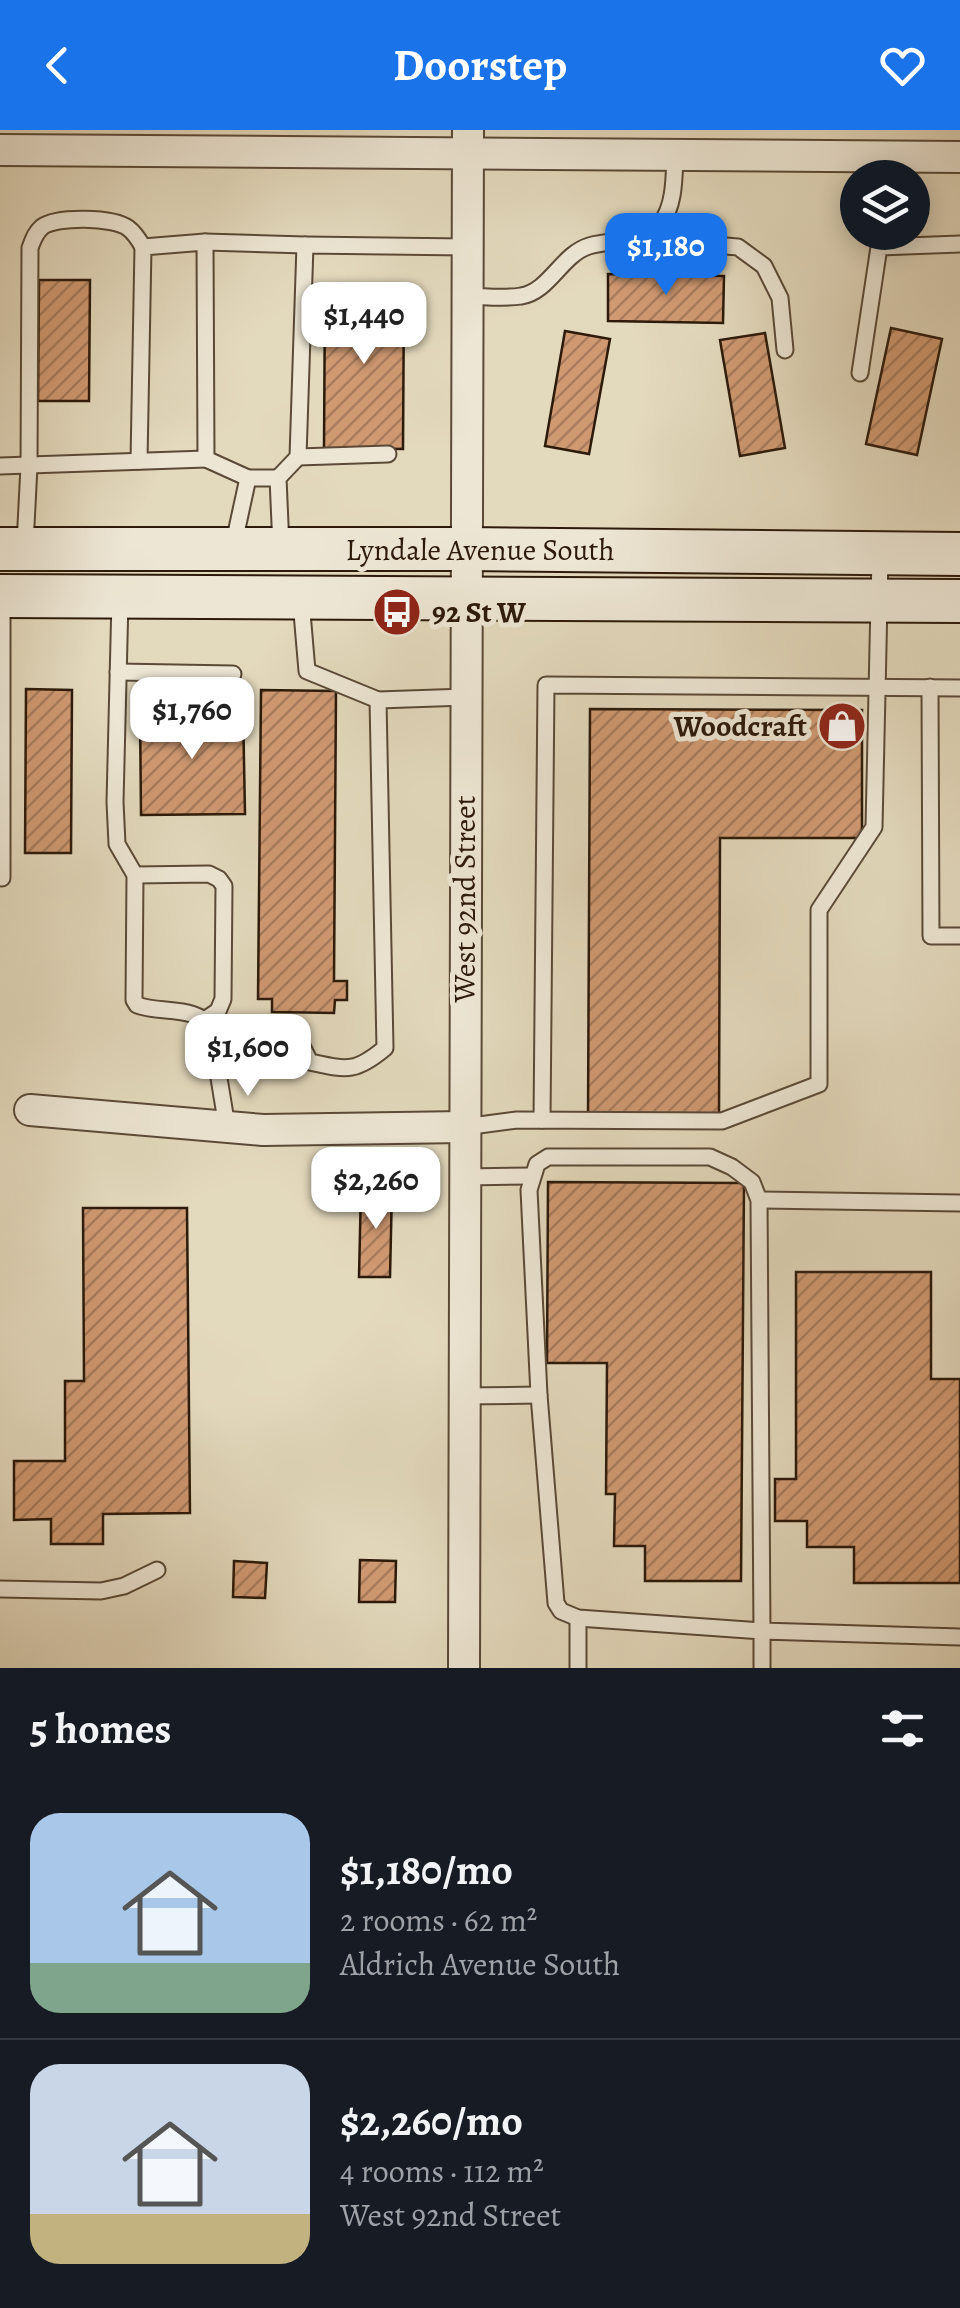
<!DOCTYPE html>
<html lang="en">
<head>
<meta charset="utf-8">
<style>
	body { margin:0; font-family:Alegreya,serif; background:#242831; color:#f1f3f6; height:100vh; display:flex; flex-direction:column; font-size:38px; white-space:nowrap }
	* { box-sizing:border-box; margin:0 }
	p { font-size:32px; color:#9ea1a6 }
	.icon { flex:none; width:55px; height:55px; fill:none; stroke:currentColor; stroke-width:2; stroke-linecap:round; stroke-linejoin:round }
	.map { position:relative; height:1538px; overflow:hidden }
	.drawer { display:flex; flex-direction:column; background:#171b24; flex:1 }
	.drawer>* { flex:none }
	.controls { position:absolute; left:840px; top:30px; display:grid; gap:20px }
	.controls a { display:grid; place-items:center; width:90px; height:90px; border-radius:50%; background:#171b24; box-shadow:0 5px 25px #0003; font-size:50px }
	.price { position:absolute; translate:-50% -85px; padding:0 22px; border-radius:20px; background:#fff; color:#222; font-size:32px; line-height:65px; filter:drop-shadow(0 2px 5px #0008) }
	.price::after { content:''; position:absolute; left:50%; top:60px; width:30px; height:22px; margin-left:-15px; background:inherit; clip-path:polygon(0 0,100% 0,50% 100%) }
	.price.active { background:#1a73e8; color:#fff }
	ul { padding:0; list-style:none }
	li { display:flex; align-items:center; gap:30px; height:250px; padding:0 30px }
	li+li { border-top:2px solid #363941 }
	li span { display:grid; place-items:center; flex:none; width:280px; height:200px; border-radius:30px; color:#555 }
	li>.icon { margin-inline-start:auto }
	span .icon { width:120px; height:120px; fill:#fffc; stroke-width:1 }
	li b { font-size:42px }
	h2 { display:flex; justify-content:space-between; align-items:center; height:120px; padding:0 30px; font-size:42px }
	header { display:flex; justify-content:space-between; align-items:center; height:130px; padding:0 30px; background:#1a73e8; color:#fff; font-size:45px; font-weight:700 }
	.map>svg:first-child { display:block }
	.building { fill:url(#building-hatch); stroke:#2c1a0a; stroke-width:2.5 }
	.lines { fill:none; stroke-linecap:round; stroke-linejoin:round }
	.service-casing { stroke:#5a4a37; stroke-width:19 }
	.minor-casing { stroke:#5a4a37; stroke-width:34 }
	.secondary-casing { stroke:#2c1a0a; stroke-width:46 }
	.service { stroke:#ede6d4; stroke-width:15 }
	.minor { stroke:#ede6d4; stroke-width:30 }
	.secondary { stroke:#ede6d4; stroke-width:42 }
	.labels { text-anchor:middle; stroke-width:10; stroke-linejoin:round; paint-order:stroke }
	.street-label { font-size:30px; fill:#2c1a0a; stroke:#ede6d4 }
	.poi-label { font-size:30px; font-weight:bold; fill:#2c1a0a; stroke:#ede6d4; text-anchor:start }
</style>
</head>
<body>
<header><svg class="icon" aria-label="back" viewBox="0 0 24 24"><path d="M15 5l-7 7 7 7"/></svg>Doorstep<svg class="icon" aria-label="heart" viewBox="0 0 24 24"><path d="M12 20l-8-8c-3-5 5-10 8-4 3-6 11-1 8 4z"/></svg></header>
<div class="map">
<svg width="960" height="1538" viewBox="0 0 960 1538">
	<defs>
		<pattern id="building-hatch" width="6" height="6" patternUnits="userSpaceOnUse" patternTransform="scale(2.5)"><rect width="6" height="6" fill="#cf9972"/><path d="M-1 1l2-2M0 6l6-6M5 7l2-2" fill="none" stroke="#a87c5c"/></pattern>
	</defs>
	<rect width="100%" height="100%" fill="#e3d9bd"/>
	<filter id="stains"><feTurbulence type="fractalNoise" baseFrequency=".002" numOctaves="4"/><feColorMatrix values="0 0 0 0 .2 0 0 0 0 .09 0 0 0 0 .02 0 0 0 .5 -.17"/></filter>
	<radialGradient id="worn" r=".72"><stop offset=".6" stop-color="#630" stop-opacity="0"/><stop offset="1" stop-color="#630" stop-opacity=".3"/></radialGradient>
	<!-- building -->
	<g class="building">
		<polygon points="608,144 724,146 723,193 608,191"/>
		<polygon points="39,150 90,150 89,271 38,271"/>
		<polygon points="325,156 404,156 403,319 324,318"/>
		<polygon points="891,198 942,209 917,325 866,314"/>
		<polygon points="565,201 610,209 589,324 545,316"/>
		<polygon points="765,203 785,318 740,326 720,210"/>
		<polygon points="26,559 72,560 71,723 25,723"/>
		<polygon points="261,560 336,561 334,851 347,851 347,870 335,870 334,883 272,882 272,869 258,869"/>
		<polygon points="243,579 245,684 141,685 140,580"/>
		<polygon points="590,579 862,580 862,708 720,708 719,987 588,987"/>
		<polygon points="548,1052 744,1053 741,1451 645,1451 645,1416 614,1416 615,1364 606,1364 607,1233 547,1233"/>
		<polygon points="361,1058 392,1058 390,1147 359,1147"/>
		<polygon points="83,1078 187,1078 190,1383 103,1384 103,1414 51,1414 51,1389 14,1390 14,1331 65,1331 65,1251 84,1251"/>
		<polygon points="796,1142 931,1142 931,1249 960,1249 960,1453 854,1453 854,1417 807,1417 807,1391 775,1391 775,1349 796,1349"/>
		<polygon points="360,1430 396,1431 395,1472 359,1472"/>
		<polygon points="234,1431 267,1433 265,1468 233,1467"/>
	</g>
	<g class="lines">
		<!-- service casing -->
		<g class="service-casing">
			<g id="service">
				<polyline points="641,109 738,117 764,136 780,168 785,220"/>
				<polyline points="205,112 305,115"/>
				<path d="M466 166C483 166 503 169 521 166 549 162 562 124 589 116 614 108 643 117 661 93 675 75 674 46 675 25"/>
				<polyline points="860,243 879,117 960,114"/>
				<polyline points="298,327 388,324"/>
				<polyline points="139,331 143,117 205,112 206,329 248,348"/>
				<polyline points="0,336 206,329"/>
				<path d="M25 415 29 336 30 118C33 110 35 103 42 97 57 86 113 87 128 98 135 103 139 110 143 117"/>
				<polyline points="233,417 248,348 278,348"/>
				<polyline points="281,417 278,348 298,327 305,115 466,117"/>
				<polyline points="2,470 2,748"/>
				<path d="M120 470 115 672 117 714 135 745 134 870 137 875C160 884 199 875 211 899L227 997"/>
				<polyline points="301,471 307,541 378,570 466,567"/>
				<polyline points="118,542 233,544"/>
				<polyline points="930,557 931,806 960,806"/>
				<polyline points="135,745 209,744 219,749 224,756 223,869 218,881 206,889"/>
				<path d="M300 912 310 932C347 940 355 943 385 918L378 570"/>
				<polyline points="542,990 546,555 960,558"/>
				<polyline points="464,997 517,990 722,991 819,954 819,780 874,697 880,427"/>
				<polyline points="464,1047 532,1046"/>
				<polyline points="759,1070 960,1073"/>
				<polyline points="464,1266 539,1265"/>
				<polyline points="0,1459 101,1461 124,1456 157,1440"/>
				<polyline points="578,1538 578,1488"/>
				<polyline points="762,1538 762,1501 759,1070 752,1052 732,1037 710,1027 548,1027 537,1034 529,1060 539,1265 556,1473 561,1481 578,1488 762,1501 960,1507"/>
			</g>
		</g>
		<!-- minor casing -->
		<g class="minor-casing">
			<g id="minor">
				<polyline points="0,20 960,27"/>
				<polyline points="30,980 263,1000 464,997"/>
				<polyline points="464,1538 468,0"/>
			</g>
		</g>
		<!-- secondary casing -->
		<g class="secondary-casing">
			<g id="secondary">
				<polyline points="0,419 465,419 960,424"/>
				<polyline points="0,466 960,471"/>
			</g>
		</g>
		<!-- service -->
		<use href="#service" class="service"/>
		<!-- minor -->
		<use href="#minor" class="minor"/>
		<!-- secondary -->
		<use href="#secondary" class="secondary"/>
	</g>
	<!-- icons -->
	<defs>
		<g id="bus-disc" transform="scale(2.5)"><circle r="9.5" fill="#8f2418" stroke="#ede6d4"/><path d="M-5-6H5V4H4V6H2V4H-2V6H-4V4H-5ZM-3.5-4V0h7V-4ZM-3.5 1.2v1.5H-2V1.2ZM2 1.2v1.5H3.5V1.2Z" fill="#fff"/></g>
		<g id="shop-disc" transform="scale(2.5)"><circle r="9.5" fill="#8f2418" stroke="#ede6d4"/><path d="M-5-2.5h2.3a2.7 3.5 0 0 1 5.4 0H5L5.5 6h-11ZM-1.5-2.5h3a1.5 2.3 0 0 0-3 0Z" fill="#fff"/></g>
	</defs>
	<g fill-rule="evenodd">
		<use href="#bus-disc" x="397" y="482"/>
		<use href="#shop-disc" x="842" y="596"/>
	</g>
	<g class="labels">
		<!-- street labels -->
		<g class="street-label">
			<text x="480" y="430">Lyndale Avenue South</text>
			<text transform="translate(465 769) rotate(-90)" y="10">West 92nd Street</text>
		</g>
		<!-- poi labels -->
		<g class="poi-label">
			<text x="432" y="492">92 St W</text>
			<text x="807" y="606" text-anchor="end">Woodcraft</text>
		</g>
	</g>
	<rect width="100%" height="100%" filter="url(#stains)"/>
	<rect width="100%" height="100%" fill="url(#worn)"/>
</svg>
<div class="controls">
<a><svg class="icon" aria-label="layers" viewBox="0 0 24 24"><path d="M12 4l9 5-9 5-9-5zM3 14l9 5 9-5"/></svg></a>
</div>
<b class="price active" style="left:666px;top:168px">$1,180</b>
<b class="price" style="left:364px;top:237px">$1,440</b>
<b class="price" style="left:192px;top:632px">$1,760</b>
<b class="price" style="left:248px;top:969px">$1,600</b>
<b class="price" style="left:376px;top:1102px">$2,260</b>
</div>
<section class="drawer">
<h2>5 homes<svg class="icon" aria-label="filters" viewBox="0 0 24 24"><path d="M4 7h16M4 17h16"/><circle cx="9" cy="7" r="2"/><circle cx="15" cy="17" r="2"/></svg></h2>
<ul>
<li><span style="background:linear-gradient(#a9c7e8 75%,#7fa58c 0)"><svg class="icon" aria-label="home" viewBox="0 0 24 24"><path d="M3 11l9-7 9 7M6 9v11h12V9"/></svg></span><div><b>$1,180/mo</b><p>2 rooms · 62 m²</p><p>Aldrich Avenue South</p></div></li>
<li><span style="background:linear-gradient(#c9d6e8 75%,#c2b280 0)"><svg class="icon" aria-label="home" viewBox="0 0 24 24"><path d="M3 11l9-7 9 7M6 9v11h12V9"/></svg></span><div><b>$2,260/mo</b><p>4 rooms · 112 m²</p><p>West 92nd Street</p></div></li>
</ul>
</section>
</body>
</html>
